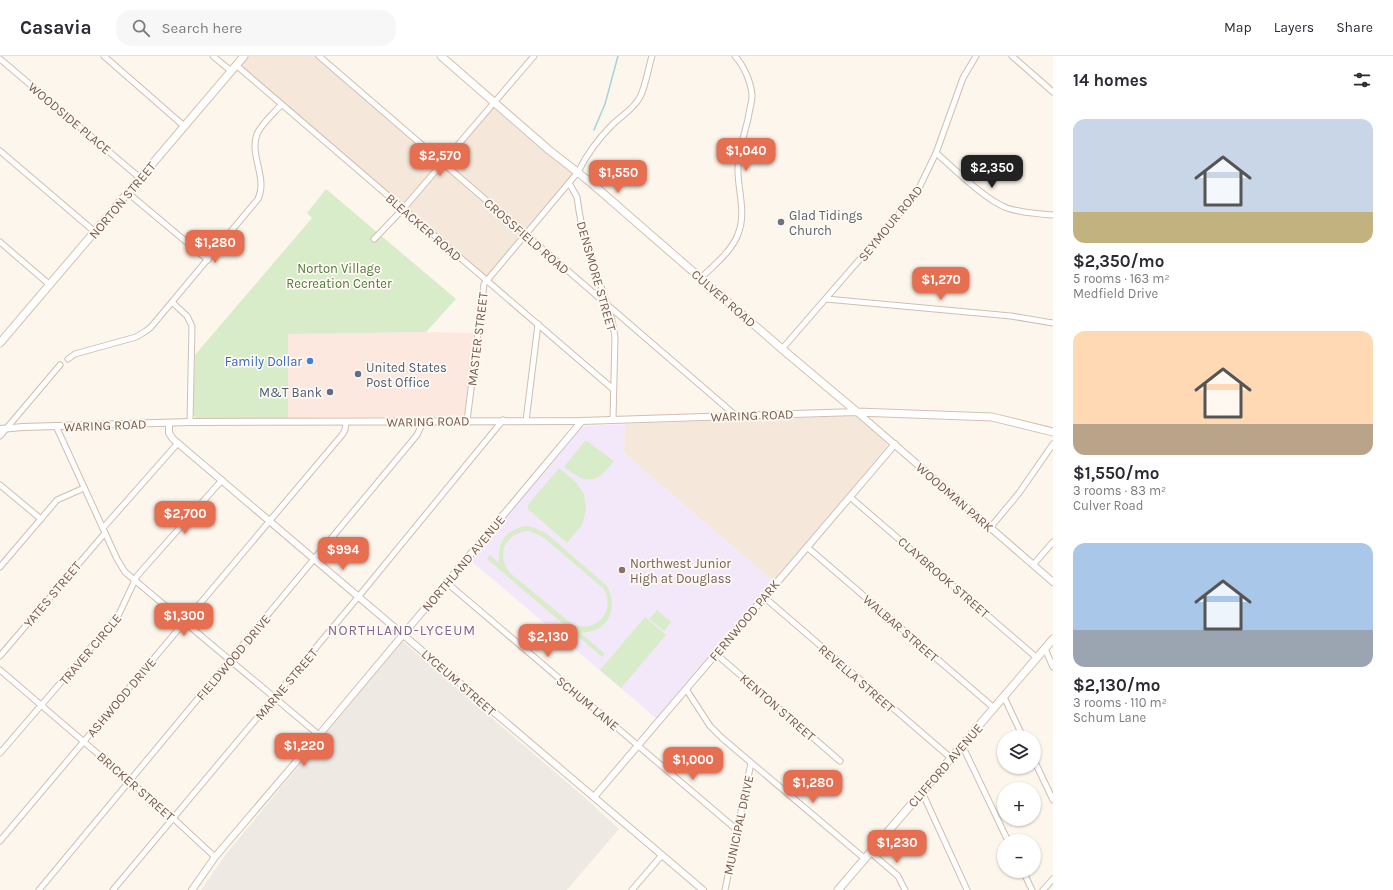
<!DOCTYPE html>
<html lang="en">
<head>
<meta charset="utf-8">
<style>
	body { margin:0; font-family:Karla,sans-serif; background:#f7f7f7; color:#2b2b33; height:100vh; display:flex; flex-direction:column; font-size:15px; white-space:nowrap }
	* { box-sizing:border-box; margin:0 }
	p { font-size:13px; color:#7c7c81 }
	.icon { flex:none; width:22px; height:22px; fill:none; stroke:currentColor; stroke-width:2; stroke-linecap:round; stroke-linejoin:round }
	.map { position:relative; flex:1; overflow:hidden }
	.side { display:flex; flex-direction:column; background:#fff; width:340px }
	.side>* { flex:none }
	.controls { position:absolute; left:997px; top:674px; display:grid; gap:8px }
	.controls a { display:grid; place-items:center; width:44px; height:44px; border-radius:50%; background:#fff; box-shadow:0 1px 3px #0004; font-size:20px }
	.price { position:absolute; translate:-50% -34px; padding:0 9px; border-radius:8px; background:#e76f51; color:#fff; font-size:13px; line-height:26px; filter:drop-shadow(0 1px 2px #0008) }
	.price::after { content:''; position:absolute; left:50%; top:24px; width:12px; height:9px; margin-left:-6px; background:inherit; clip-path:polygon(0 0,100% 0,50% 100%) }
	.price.selected { background:#222; color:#fff }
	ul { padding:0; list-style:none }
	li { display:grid; align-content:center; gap:8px; height:212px; padding:0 20px }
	li span { display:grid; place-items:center; height:124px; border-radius:12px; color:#555 }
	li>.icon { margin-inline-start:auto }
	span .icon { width:72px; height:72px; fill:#fffc; stroke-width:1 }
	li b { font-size:17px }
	h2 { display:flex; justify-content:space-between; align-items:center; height:48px; padding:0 20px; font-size:17px }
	header { display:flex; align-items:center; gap:24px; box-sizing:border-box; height:56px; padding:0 20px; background:#fff; border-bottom:1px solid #e1e1e2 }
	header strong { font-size:19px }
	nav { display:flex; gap:22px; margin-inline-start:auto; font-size:14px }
	.search { width:280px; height:36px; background:#f7f7f7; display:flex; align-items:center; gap:10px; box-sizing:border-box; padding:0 14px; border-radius:16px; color:#7c7c81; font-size:15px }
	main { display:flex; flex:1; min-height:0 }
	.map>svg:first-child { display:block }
	.residential { fill:#f5e8da }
	.commercial { fill:#fde8e0 }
	.industrial { fill:#efe9e4 }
	.education { fill:#f3e8fa }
	.green { fill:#d8ecc9; fill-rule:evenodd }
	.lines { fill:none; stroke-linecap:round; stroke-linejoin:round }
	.stream { stroke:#a5d3da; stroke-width:1.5 }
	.minor-casing { stroke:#d1beb0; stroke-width:7 }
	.tertiary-casing { stroke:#d1beb0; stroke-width:8 }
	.secondary-casing { stroke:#d6c0b0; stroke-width:9 }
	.minor { stroke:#fff; stroke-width:5 }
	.tertiary { stroke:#fff; stroke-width:6 }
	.secondary { stroke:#fff; stroke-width:7 }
	.worship-dot { fill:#6b7280; stroke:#fffaf3; stroke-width:1.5 }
	.shop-dot { fill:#3f7fe0; stroke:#fffaf3; stroke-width:1.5 }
	.service-dot { fill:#5c6f8a; stroke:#fffaf3; stroke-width:1.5 }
	.education-dot { fill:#8d6e63; stroke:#fffaf3; stroke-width:1.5 }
	.labels { text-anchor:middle; stroke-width:3.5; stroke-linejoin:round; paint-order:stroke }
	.street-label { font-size:13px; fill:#7a5c4d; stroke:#fffaf3 }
	.worship-label { font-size:13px; fill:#5b616d; stroke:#fffaf3; text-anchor:start }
	.park-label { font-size:13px; fill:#537a41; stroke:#fffaf3 }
	.shop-label { font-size:13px; fill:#366cbe; stroke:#fffaf3; text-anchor:end }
	.service-label { font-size:13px; fill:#4e5e75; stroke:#fffaf3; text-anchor:start }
	.education-label { font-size:13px; fill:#785e54; stroke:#fffaf3; text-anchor:start }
	.neighbourhood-label { font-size:14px; letter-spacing:1px; fill:#846695; stroke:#fffaf3 }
</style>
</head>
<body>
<header>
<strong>Casavia</strong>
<div class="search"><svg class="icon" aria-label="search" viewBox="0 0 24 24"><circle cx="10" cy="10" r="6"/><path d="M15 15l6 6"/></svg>Search here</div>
<nav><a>Map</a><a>Layers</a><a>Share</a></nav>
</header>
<main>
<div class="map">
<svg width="1053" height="834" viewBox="0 0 1053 834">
	<rect width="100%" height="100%" fill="#fdf6ec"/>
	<!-- residential -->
	<g class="residential">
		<polygon points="244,0 319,0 441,106 494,46 578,116 486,224 236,9"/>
		<polygon points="853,360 857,361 885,385 888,390 773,525 624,397 625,368"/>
	</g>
	<!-- commercial -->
	<polygon class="commercial" points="426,276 475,277 465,357 462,360 288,362 288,278"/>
	<!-- industrial -->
	<polygon class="industrial" points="402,585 584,741 619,773 567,834 201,834 226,798"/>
	<!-- education -->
	<polygon class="education" points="625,368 624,397 773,525 656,662 470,504 581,372 585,370"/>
	<!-- green -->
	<g class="green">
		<polygon points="326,133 456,243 426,276 288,278 288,362 196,362 193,359 195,299 312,162 307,157"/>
		<path d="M585 385H587L614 405C597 428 587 429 564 411Z"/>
		<polygon points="559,412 575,425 584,438 586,454 582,469 567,487 528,453 528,449"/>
		<path d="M526 470 533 471 546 477 607 530C616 547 613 568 593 575 589 576 585 576 581 577L605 598 602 601 487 503 490 499 499 507C497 486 505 474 526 470ZM526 475 532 476 543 481 604 533C616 556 596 578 572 568L510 517C496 499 504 479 526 475Z"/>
		<polygon points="657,554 671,566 664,575 649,563"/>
		<polygon points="645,561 666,579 621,632 600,614"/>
	</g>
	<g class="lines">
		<!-- stream -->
		<polyline class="stream" points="594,74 605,48 618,0"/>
		<!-- minor casing -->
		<g class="minor-casing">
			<g id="minor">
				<polyline points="104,0 184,70"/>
				<polyline points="213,0 231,15"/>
				<polyline points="319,0 735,359"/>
				<polyline points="1012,0 1053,36"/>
				<polyline points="0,3 140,122"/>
				<polyline points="236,9 613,333"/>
				<polyline points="0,95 95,176"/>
				<path d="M936 97C956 114 984 143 1007 152 1022 157 1038 158 1053 159"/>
				<polyline points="569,127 577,141 579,155 583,176 612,264 615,281 613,363"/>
				<polyline points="128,137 208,204"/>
				<polyline points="374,183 380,177 403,153 534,0"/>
				<polyline points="0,186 50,229"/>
				<path d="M701 222C714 209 732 195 738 178 747 156 737 133 738 111 739 94 744 79 748 63 749 55 752 47 752 39 751 26 744 10 735 0"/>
				<polyline points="826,243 1011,260 1053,267"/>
				<polyline points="172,246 187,260 192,270 190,366"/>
				<polyline points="782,293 899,158 919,132 936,97 963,22 976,0"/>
				<path d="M68 303 75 298 136 281 146 275 151 271 258 143C268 122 249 99 257 78 262 67 273 58 281 49"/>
				<path d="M467 365 484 228 578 116C587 98 598 83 612 69 621 60 634 53 640 41 646 29 648 13 652 0"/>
				<polyline points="526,365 538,268"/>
				<polyline points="56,370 117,503 125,516 319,679"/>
				<polyline points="0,380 60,309"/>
				<polyline points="0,429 41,463"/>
				<polyline points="850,441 1037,602"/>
				<polyline points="103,472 178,387"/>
				<polyline points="990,472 1019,437 1053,388"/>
				<polyline points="807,491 994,652"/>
				<polyline points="1033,509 1053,486"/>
				<polyline points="0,511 57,444 84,432"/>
				<polyline points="446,526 737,774"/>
				<polyline points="764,541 951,702"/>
				<polyline points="1045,593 1053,611"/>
				<polyline points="716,598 840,705"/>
				<polyline points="0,600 105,477"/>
				<polyline points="0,614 174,763 215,801"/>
				<polyline points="686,633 710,670 722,682 865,803"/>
				<polyline points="1004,641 1023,681"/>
				<polyline points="962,689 1008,785"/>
				<polyline points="0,697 118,560 137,520 222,424"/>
				<polyline points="1034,704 1053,744"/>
				<polyline points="922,736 967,834"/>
				<polyline points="0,785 342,379 345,374 346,366"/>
				<polyline points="870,796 898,820 905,834"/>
				<polyline points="1023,815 1032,834"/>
				<polyline points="39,834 417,379 423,366"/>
				<polyline points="113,834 359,540 503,364"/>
				<polyline points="632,834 662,799"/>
				<polyline points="725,834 751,707"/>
				<polyline points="1043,834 1053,823"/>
			</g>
		</g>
		<!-- tertiary casing -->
		<g class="tertiary-casing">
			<g id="tertiary">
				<polyline points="169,367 169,377 173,383 703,834"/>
				<polyline points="0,373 23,371 190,366 582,365 857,356 1053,526"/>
				<polyline points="594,741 895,388"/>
				<polyline points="192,834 215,801 319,679 582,365"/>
			</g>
		</g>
		<!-- secondary casing -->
		<g class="secondary-casing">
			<g id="secondary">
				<polyline points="441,0 549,94 590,126 782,293 857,356 992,361 1053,376"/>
				<polyline points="0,287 244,0"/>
				<polyline points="838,834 1053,583"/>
			</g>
		</g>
		<!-- minor -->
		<use href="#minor" class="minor"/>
		<!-- tertiary -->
		<use href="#tertiary" class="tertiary"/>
		<!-- secondary -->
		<use href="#secondary" class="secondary"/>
	</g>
	<!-- markers -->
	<circle class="worship-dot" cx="781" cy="166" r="4"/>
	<circle class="shop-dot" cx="310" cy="305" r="4"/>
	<g class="service-dot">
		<circle cx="358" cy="318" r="4"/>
		<circle cx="330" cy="336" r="4"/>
	</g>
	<circle class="education-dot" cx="622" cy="514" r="4"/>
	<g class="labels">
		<!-- street labels -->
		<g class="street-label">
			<text transform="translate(70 62) rotate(40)" y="5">WOODSIDE PLACE</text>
			<text transform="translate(122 144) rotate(-50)" y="5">NORTON STREET</text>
			<text transform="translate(890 167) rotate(-51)" y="5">SEYMOUR ROAD</text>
			<text transform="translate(424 171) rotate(41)" y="5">BLEACKER ROAD</text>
			<text transform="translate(527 180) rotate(41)" y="5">CROSSFIELD ROAD</text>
			<text transform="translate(597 220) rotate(74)" y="5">DENSMORE STREET</text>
			<text transform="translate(724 242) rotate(41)" y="5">CULVER ROAD</text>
			<text transform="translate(477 283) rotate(-83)" y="5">MASTER STREET</text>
			<text transform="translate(752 359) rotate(-2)" y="5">WARING ROAD</text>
			<text transform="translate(428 365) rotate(-1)" y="5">WARING ROAD</text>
			<text transform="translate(105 369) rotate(-2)" y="5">WARING ROAD</text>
			<text transform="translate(955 441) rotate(41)" y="5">WOODMAN PARK</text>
			<text transform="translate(463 507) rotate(-50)" y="5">NORTHLAND AVENUE</text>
			<text transform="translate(944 521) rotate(41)" y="5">CLAYBROOK STREET</text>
			<text transform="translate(52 538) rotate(-50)" y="5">YATES STREET</text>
			<text transform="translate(744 564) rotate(-50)" y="5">FERNWOOD PARK</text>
			<text transform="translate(901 572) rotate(41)" y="5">WALBAR STREET</text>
			<text transform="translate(90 593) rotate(-50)" y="5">TRAVER CIRCLE</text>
			<text transform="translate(233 601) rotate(-50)" y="5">FIELDWOOD DRIVE</text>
			<text transform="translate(857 622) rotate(41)" y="5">REVELLA STREET</text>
			<text transform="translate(459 626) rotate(41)" y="5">LYCEUM STREET</text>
			<text transform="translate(286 628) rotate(-50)" y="5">MARNE STREET</text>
			<text transform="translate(121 641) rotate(-50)" y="5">ASHWOOD DRIVE</text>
			<text transform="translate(588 647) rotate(40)" y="5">SCHUM LANE</text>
			<text transform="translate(778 651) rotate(41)" y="5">KENTON STREET</text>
			<text transform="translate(945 709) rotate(-49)" y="5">CLIFFORD AVENUE</text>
			<text transform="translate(136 730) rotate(41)" y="5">BRICKER STREET</text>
			<text transform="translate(738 769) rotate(-78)" y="5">MUNICIPAL DRIVE</text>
		</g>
		<!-- worship labels -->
		<g class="worship-label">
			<text x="789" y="164">Glad Tidings<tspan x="789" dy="15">Church</tspan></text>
		</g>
		<!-- park labels -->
		<g class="park-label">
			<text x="339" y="217">Norton Village<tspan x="339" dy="15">Recreation Center</tspan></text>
		</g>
		<!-- shop labels -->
		<g class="shop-label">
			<text x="302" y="310">Family Dollar</text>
		</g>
		<!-- service labels -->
		<g class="service-label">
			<text x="366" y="316">United States<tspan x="366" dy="15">Post Office</tspan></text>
			<text x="322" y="341" text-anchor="end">M&amp;T Bank</text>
		</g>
		<!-- education labels -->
		<g class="education-label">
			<text x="630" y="512">Northwest Junior<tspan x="630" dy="15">High at Douglass</tspan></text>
		</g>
		<!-- neighbourhood labels -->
		<g class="neighbourhood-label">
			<text x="402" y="579">NORTHLAND-LYCEUM</text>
		</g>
	</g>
</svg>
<div class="controls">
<a><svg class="icon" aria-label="layers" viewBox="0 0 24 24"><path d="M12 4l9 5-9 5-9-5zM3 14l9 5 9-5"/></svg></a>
<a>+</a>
<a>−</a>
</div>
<b class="price" style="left:746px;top:116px">$1,040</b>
<b class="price" style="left:440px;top:121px">$2,570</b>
<b class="price selected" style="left:992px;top:133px">$2,350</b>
<b class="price" style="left:618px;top:138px">$1,550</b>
<b class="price" style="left:215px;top:208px">$1,280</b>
<b class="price" style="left:941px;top:245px">$1,270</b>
<b class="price" style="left:185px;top:479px">$2,700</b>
<b class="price" style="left:343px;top:515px">$994</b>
<b class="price" style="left:184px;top:581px">$1,300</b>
<b class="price" style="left:548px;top:602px">$2,130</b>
<b class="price" style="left:304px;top:711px">$1,220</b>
<b class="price" style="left:693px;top:725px">$1,000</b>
<b class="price" style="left:813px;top:748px">$1,280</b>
<b class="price" style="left:897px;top:808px">$1,230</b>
</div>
<section class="side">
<h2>14 homes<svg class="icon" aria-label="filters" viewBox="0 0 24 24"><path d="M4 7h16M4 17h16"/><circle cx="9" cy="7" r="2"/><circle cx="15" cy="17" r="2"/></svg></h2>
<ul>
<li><span style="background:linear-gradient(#c9d6e8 75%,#c2b280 0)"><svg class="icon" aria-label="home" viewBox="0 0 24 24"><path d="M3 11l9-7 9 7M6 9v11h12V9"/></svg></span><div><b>$2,350/mo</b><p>5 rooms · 163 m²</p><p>Medfield Drive</p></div></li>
<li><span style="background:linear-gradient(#ffd9b3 75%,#b9a48a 0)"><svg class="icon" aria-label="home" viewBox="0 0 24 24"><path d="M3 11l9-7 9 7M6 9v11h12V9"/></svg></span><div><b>$1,550/mo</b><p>3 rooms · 83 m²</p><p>Culver Road</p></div></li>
<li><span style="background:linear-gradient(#a9c7e8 70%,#9aa5b1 0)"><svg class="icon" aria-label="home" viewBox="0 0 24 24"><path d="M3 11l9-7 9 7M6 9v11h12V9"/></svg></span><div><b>$2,130/mo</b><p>3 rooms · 110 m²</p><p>Schum Lane</p></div></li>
</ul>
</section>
</main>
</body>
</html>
